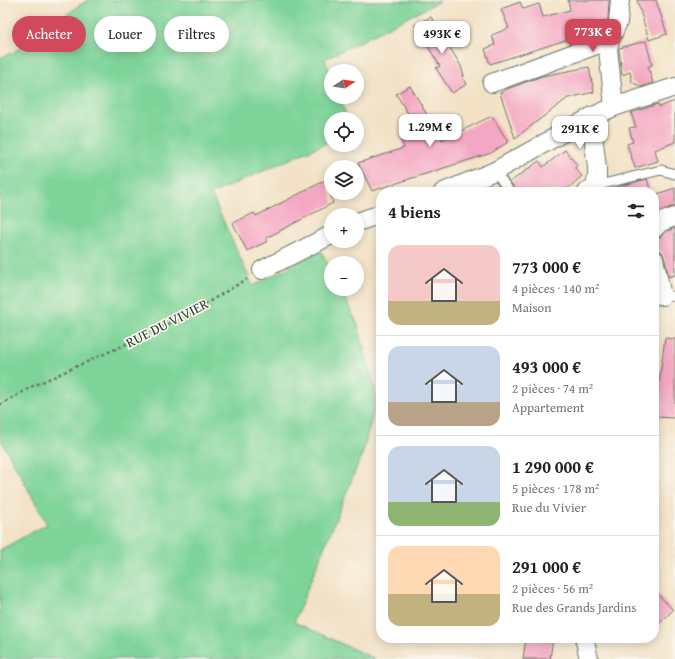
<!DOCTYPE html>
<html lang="fr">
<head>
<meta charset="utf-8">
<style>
	body { margin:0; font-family:"Gentium Book Plus",serif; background:#f6f6f6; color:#202124; height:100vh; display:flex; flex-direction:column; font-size:15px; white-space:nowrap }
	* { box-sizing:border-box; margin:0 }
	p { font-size:13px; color:#757577 }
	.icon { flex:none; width:22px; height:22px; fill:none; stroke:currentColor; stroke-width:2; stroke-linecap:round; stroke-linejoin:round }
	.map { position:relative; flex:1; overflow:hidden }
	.sheet { position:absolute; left:376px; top:187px; width:283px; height:456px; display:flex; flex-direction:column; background:#fff; border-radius:16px; box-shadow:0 2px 10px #0003 }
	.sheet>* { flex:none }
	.top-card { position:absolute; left:12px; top:16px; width:304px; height:36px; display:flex; gap:8px }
	.needle { width:26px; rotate:78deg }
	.buttons { position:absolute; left:324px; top:64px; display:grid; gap:8px }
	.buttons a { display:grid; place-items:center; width:40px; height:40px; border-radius:50%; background:#fff; box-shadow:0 2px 10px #0003; font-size:20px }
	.price { position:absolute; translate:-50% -34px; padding:0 9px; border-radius:8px; background:#fff; color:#222; font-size:13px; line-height:26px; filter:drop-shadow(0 1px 2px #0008) }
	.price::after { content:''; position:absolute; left:50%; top:24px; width:12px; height:9px; margin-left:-6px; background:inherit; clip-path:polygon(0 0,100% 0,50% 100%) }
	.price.on { background:#d1495b; color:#fff }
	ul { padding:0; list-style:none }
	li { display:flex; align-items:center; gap:12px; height:100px; padding:0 12px }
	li+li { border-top:1px solid #e0e0e0 }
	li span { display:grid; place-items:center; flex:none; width:112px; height:80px; border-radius:12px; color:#555 }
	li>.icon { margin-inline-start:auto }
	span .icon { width:48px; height:48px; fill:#fffc; stroke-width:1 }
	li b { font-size:17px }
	h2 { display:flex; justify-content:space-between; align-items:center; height:48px; padding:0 12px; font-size:17px }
	.chip { padding:0 14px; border-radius:18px; background:#fff; box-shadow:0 2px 10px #0003; font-size:14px; line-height:36px }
	.chip.on { background:#d1495b; color:#fff }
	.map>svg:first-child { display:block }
	.green { fill:#7ed498; stroke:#4e8866 }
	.building { fill:#f4a7c2 }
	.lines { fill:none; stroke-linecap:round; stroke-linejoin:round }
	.service-casing { stroke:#697767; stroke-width:11 }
	.minor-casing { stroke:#697767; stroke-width:20 }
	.path { stroke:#697767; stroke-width:2.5; stroke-dasharray:3 3; stroke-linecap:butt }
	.service { stroke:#fff; stroke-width:9 }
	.minor { stroke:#fff; stroke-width:18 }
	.labels { text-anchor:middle; stroke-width:3.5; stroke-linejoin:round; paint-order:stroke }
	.street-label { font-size:14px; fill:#1f3d34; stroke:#fbf7ec }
</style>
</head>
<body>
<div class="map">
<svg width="675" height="659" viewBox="0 0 675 659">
	<rect width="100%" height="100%" fill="#fbf7ec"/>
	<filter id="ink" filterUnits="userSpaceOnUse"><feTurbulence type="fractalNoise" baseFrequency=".025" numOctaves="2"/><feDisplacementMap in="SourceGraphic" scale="8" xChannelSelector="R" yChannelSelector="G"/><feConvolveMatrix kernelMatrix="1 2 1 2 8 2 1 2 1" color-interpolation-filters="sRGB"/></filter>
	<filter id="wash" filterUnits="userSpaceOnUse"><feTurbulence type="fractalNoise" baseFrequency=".012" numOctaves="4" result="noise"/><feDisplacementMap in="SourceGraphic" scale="16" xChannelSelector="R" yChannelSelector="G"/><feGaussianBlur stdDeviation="0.9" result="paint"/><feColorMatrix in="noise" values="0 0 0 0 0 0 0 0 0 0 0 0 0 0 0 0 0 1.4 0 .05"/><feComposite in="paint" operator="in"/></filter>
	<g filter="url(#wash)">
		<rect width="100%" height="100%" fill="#f3e2c6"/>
		<!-- green -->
		<polygon class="green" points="87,0 440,1 325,59 331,76 331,97 339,97 348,119 331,119 331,141 211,194 253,286 321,250 331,271 331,289 340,289 358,325 377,398 363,452 294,622 375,659 0,659 0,550 47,524 0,438 0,58 14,52"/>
		<g id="blocks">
			<!-- building -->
			<g class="building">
				<polygon points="568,0 609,0 608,19 604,27 580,28 582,35 490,64 485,49 495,45 492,35 509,28 501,9 520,2 523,9 539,4 543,17 570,10"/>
				<polygon points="637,0 656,0 667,34 649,40"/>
				<polygon points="431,17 461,66 464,76 462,76 467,84 452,93 436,68 440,66 415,25"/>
				<polygon points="646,41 652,65 648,67 653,83 641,87 632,82 630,72 622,75 619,50 619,48"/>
				<polygon points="589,67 594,92 568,98 515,138 500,93 507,89 542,76"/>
				<polygon points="410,86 442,140 492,116 508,142 491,153 372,191 358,163 404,148 401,139 415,135 409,115 396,94"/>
				<polygon points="675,101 675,142 655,150 658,161 635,168 627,144 633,142 629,128 636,127 631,113 658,104 659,107"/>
				<polygon points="565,150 577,165 575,168 582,176 564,192 516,192 515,189 510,182 539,161 543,167"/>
				<polygon points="647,179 651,192 608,192 620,186"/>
				<polygon points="326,180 333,203 266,238 268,241 247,251 233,223 254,213 256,216"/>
				<polygon points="675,188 675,207 671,207 654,214 654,195"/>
				<polygon points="675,228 675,275 669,277 664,257 662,252 658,249 654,249 654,239 657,239 661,236 667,231"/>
				<polygon points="665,338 675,339 675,418 657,417 656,409 654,409 654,391 658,391"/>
				<polygon points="654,590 673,610 654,629"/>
				<polygon points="526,638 553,638 550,659 523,659"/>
			</g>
		</g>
	</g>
	<g filter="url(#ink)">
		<use href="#blocks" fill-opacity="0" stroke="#697767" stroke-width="1"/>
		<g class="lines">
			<!-- service casing -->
			<g class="service-casing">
				<g id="service">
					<polyline points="495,171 510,192"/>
					<polyline points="595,186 661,170 675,174"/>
					<polyline points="659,297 675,296"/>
				</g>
			</g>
			<!-- minor casing -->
			<g class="minor-casing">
				<g id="minor">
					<polyline points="492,83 610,40"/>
					<polyline points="614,107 608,49 610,40 618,22 620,0"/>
					<polyline points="443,192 495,171 591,117 614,107 675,87"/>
					<polyline points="587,192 595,186 597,177 597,168 591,117"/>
					<polyline points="357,222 381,214"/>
					<polyline points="654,229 661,222 675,217"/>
					<polyline points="654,259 662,296"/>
					<polyline points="262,270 331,235"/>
					<polyline points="585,638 585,641 589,659"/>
				</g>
			</g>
			<!-- path -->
			<polyline class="path" points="0,405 33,386 140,338 190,313 247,279"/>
			<!-- service -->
			<use href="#service" class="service"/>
			<!-- minor -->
			<use href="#minor" class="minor"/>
		</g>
	</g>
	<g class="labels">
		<!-- street labels -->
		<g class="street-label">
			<text transform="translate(167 323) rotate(-27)" y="5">RUE DU VIVIER</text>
		</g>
	</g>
</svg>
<div class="buttons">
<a><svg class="needle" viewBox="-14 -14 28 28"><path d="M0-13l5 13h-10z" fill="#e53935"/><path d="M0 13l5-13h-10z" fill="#757577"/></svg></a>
<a><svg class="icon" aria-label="locate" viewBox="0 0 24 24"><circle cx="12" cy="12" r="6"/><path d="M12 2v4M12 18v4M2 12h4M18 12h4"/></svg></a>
<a><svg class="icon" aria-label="layers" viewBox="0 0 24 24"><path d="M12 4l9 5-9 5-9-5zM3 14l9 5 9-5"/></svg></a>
<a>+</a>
<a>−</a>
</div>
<b class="price on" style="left:593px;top:53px">773K €</b>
<b class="price" style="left:442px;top:55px">493K €</b>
<b class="price" style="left:430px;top:148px">1.29M €</b>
<b class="price" style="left:580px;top:150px">291K €</b>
<div class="top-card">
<a class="chip on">Acheter</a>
<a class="chip">Louer</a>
<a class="chip">Filtres</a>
</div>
<section class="sheet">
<h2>4 biens<svg class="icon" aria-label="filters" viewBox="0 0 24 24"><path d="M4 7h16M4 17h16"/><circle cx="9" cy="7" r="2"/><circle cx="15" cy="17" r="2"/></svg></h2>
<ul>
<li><span style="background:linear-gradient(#f6c9c9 70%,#c2b280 0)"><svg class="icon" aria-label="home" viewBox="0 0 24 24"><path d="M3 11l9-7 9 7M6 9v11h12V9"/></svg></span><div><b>773 000 €</b><p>4 pièces · 140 m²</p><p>Maison</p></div></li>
<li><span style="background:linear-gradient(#c9d6e8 70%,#b9a48a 0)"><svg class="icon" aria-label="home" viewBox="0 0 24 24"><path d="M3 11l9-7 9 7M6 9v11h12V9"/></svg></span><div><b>493 000 €</b><p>2 pièces · 74 m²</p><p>Appartement</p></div></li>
<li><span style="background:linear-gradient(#c9d6e8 70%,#8fb573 0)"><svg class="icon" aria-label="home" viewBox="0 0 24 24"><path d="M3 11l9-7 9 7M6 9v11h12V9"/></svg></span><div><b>1 290 000 €</b><p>5 pièces · 178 m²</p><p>Rue du Vivier</p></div></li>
<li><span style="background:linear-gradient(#ffd9b3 60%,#c2b280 0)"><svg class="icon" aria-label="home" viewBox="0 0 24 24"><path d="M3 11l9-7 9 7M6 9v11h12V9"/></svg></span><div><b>291 000 €</b><p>2 pièces · 56 m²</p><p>Rue des Grands Jardins</p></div></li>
</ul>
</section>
</div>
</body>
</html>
